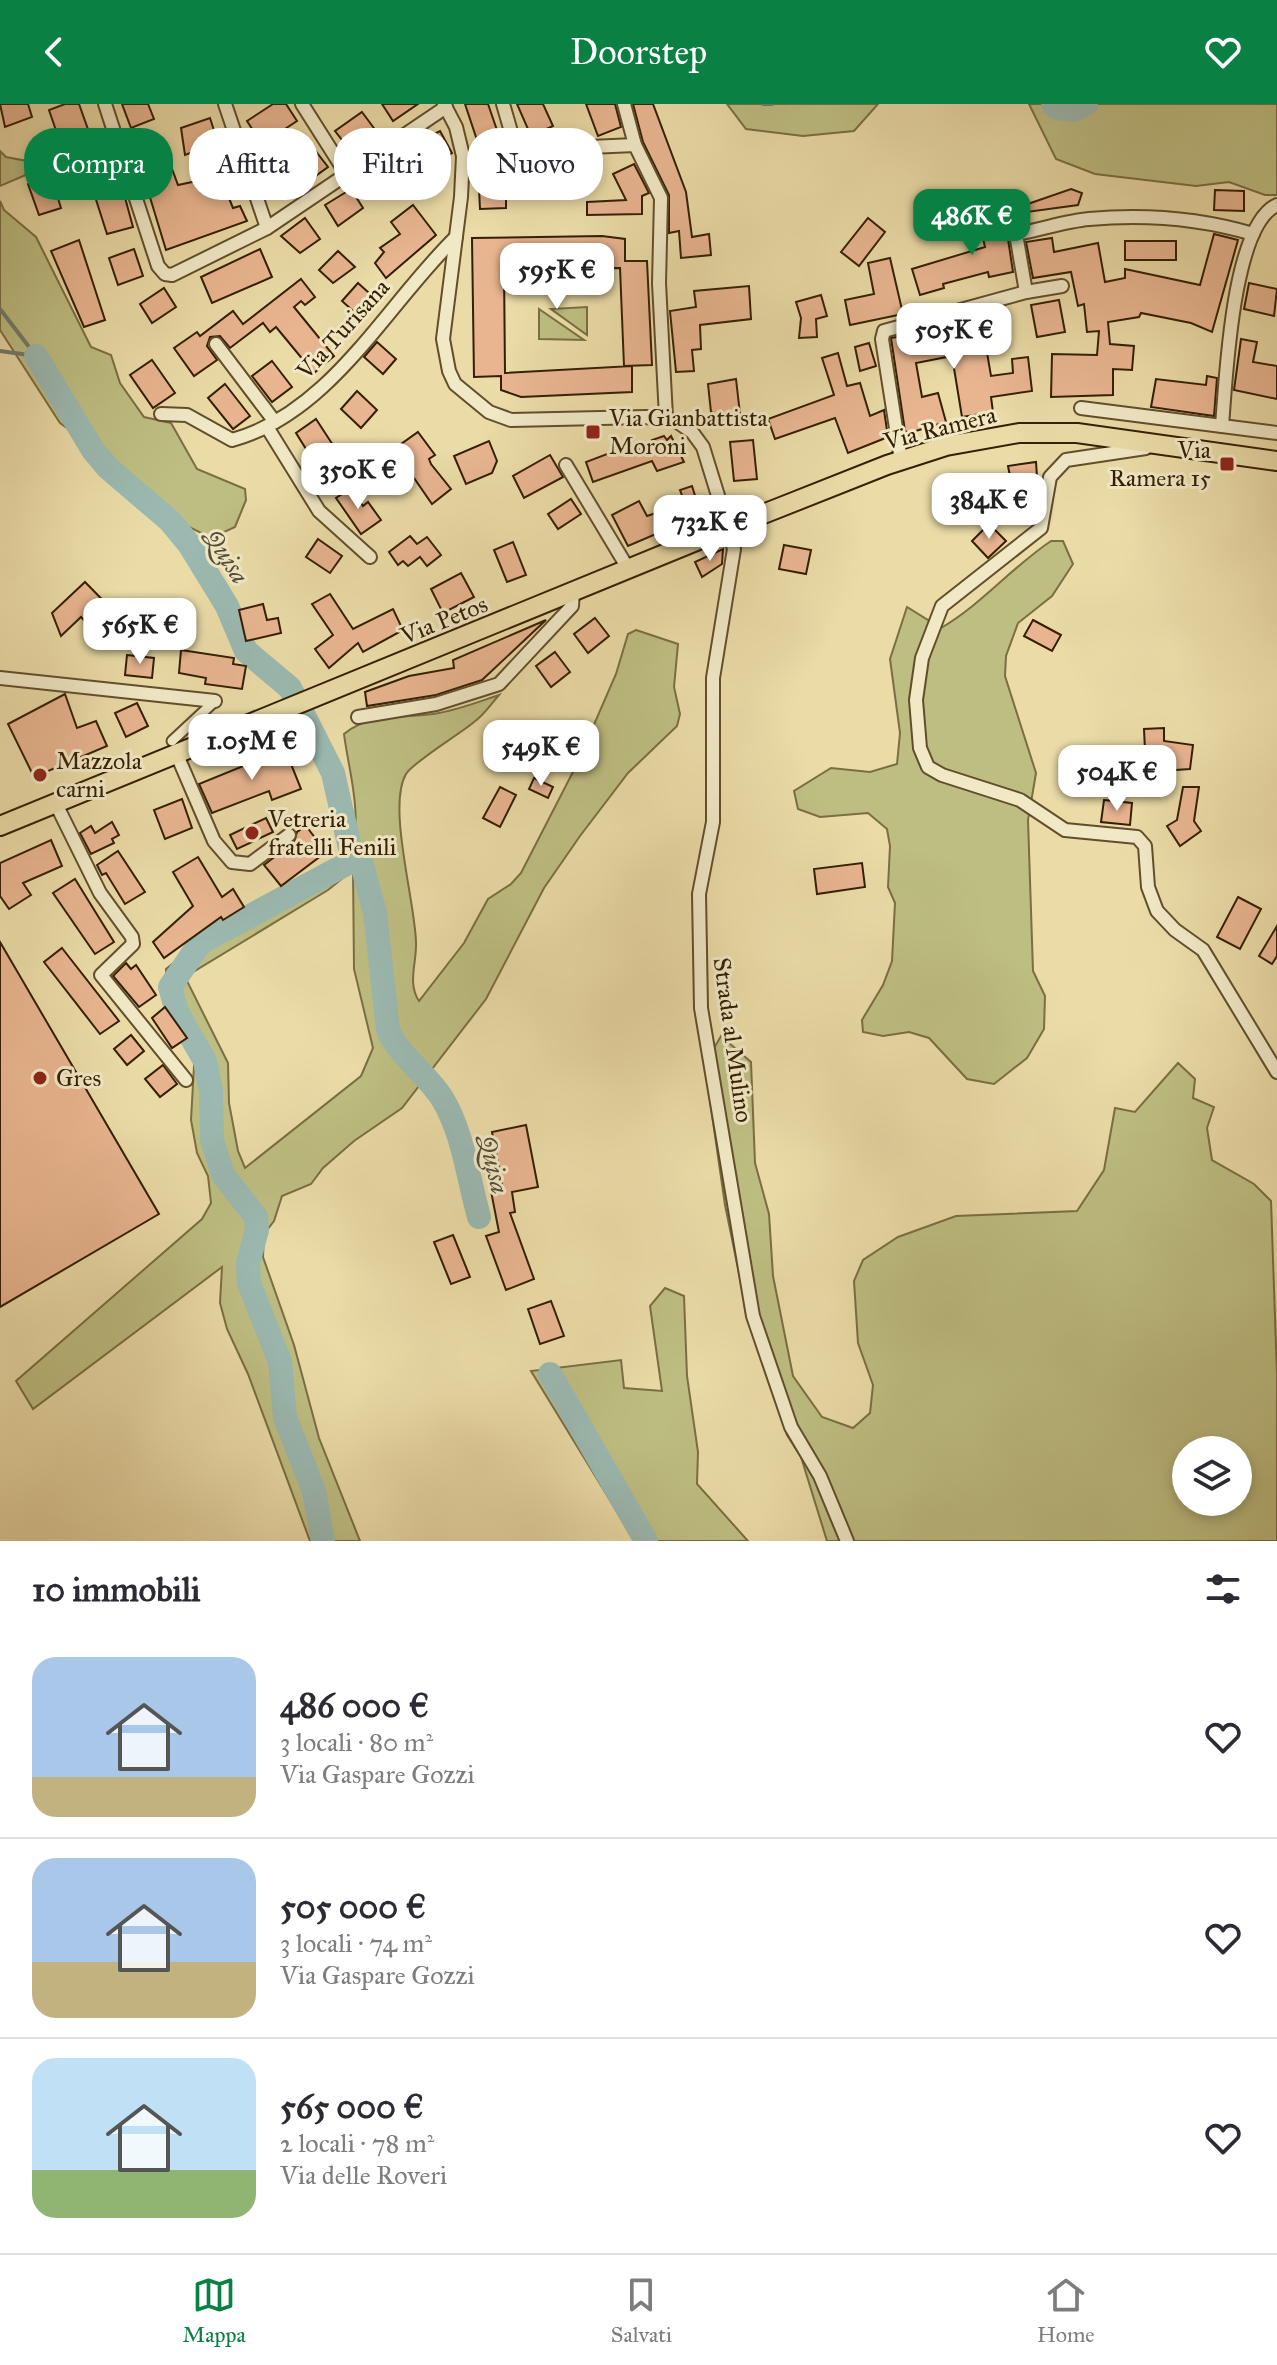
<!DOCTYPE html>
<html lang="it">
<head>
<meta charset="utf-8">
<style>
	body { margin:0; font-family:"IM FELL Great Primer",serif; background:#f2f2f3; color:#2b2b33; height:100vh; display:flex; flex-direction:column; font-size:30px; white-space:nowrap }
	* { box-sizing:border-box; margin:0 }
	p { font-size:26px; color:#7c7c81 }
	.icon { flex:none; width:44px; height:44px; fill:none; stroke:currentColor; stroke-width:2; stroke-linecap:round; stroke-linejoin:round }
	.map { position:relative; height:1437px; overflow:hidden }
	.sheet { display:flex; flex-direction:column; background:#fff; flex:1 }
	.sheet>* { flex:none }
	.guide { position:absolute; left:24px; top:24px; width:800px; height:72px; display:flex; gap:16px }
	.fabs { position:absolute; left:1172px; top:1332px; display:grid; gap:16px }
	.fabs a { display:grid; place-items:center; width:80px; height:80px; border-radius:50%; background:#fff; box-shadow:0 4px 12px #0003; font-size:40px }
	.price { position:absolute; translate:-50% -68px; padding:0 18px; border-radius:16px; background:#fff; color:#222; font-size:26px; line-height:52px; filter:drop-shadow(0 2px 4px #0008) }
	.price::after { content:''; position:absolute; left:50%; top:48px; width:24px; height:18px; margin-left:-12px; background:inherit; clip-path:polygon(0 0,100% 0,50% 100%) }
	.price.active { background:#0b8043; color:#fff }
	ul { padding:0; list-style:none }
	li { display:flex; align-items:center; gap:24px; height:200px; padding:0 32px }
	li+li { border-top:2px solid #e1e1e2 }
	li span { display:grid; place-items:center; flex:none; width:224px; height:160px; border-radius:24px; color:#555 }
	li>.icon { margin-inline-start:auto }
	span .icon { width:96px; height:96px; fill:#fffc; stroke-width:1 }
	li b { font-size:34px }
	h2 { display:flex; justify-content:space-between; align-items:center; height:96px; padding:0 32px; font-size:34px }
	.tag { padding:0 28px; border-radius:32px; background:#fff; box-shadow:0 4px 12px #0003; font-size:28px; line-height:72px }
	.tag.active { background:#0b8043; color:#fff }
	header { display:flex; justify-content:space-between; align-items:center; height:104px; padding:0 32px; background:#0b8043; color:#fff; font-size:36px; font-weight:600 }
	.tab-bar { display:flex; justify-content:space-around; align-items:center; height:112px; border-top:2px solid #e1e1e2; background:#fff; font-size:22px; color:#7c7c81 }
	.tab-bar a { display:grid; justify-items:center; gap:4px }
	.tab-bar .active { color:#0b8043 }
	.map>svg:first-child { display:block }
	.green { fill:#bebe82; stroke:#7a6e42; stroke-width:2; fill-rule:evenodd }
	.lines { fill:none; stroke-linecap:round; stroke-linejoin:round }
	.stream { stroke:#727b6b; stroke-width:4 }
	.river { stroke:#9bb9b1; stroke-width:24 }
	.building { fill:#e8b590; stroke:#351f02; stroke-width:2 }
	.pedestrian-casing { stroke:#624e2b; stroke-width:13 }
	.minor-casing { stroke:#624e2b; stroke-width:16 }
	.primary-casing { stroke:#351f02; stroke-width:22 }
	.pedestrian { stroke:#f1e8c6; stroke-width:9 }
	.minor { stroke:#f1e8c6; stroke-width:12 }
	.primary { stroke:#eadba7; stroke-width:18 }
	.poi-dot { fill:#8f2418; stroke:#f1e8c6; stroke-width:3 }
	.labels { text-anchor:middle; stroke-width:6; stroke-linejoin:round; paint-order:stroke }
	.street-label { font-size:24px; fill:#351f02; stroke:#f1e8c6 }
	.poi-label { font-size:24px; fill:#351f02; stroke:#f1e8c6; text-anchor:start }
	.water-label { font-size:26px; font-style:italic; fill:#544d37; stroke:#f1e8c6 }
</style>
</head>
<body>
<header><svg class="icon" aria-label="back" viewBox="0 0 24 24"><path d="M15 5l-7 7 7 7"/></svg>Doorstep<svg class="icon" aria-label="heart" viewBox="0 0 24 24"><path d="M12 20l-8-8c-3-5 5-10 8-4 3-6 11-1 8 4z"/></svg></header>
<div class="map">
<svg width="1277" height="1437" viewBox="0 0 1277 1437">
	<rect width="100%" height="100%" fill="#eadba7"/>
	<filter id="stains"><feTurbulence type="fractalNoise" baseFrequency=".0025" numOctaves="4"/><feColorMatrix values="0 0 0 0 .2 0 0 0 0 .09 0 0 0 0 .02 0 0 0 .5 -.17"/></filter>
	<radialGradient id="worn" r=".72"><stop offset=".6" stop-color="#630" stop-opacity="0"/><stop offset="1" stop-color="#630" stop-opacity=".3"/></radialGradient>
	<!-- green -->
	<g class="green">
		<polygon points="727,0 878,0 854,27 803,32 746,25"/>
		<polygon points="1029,0 1277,0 1277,91 1265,91 1229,78 1196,82 1095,70 1056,55"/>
		<polygon points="0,47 6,53 27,57 35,67 0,82"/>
		<polygon points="0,97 4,106 36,133 91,243 111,251 120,279 144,313 171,319 197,365 245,385 246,396 235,423 211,434 165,411 131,370 60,319 0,226"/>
		<polygon points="587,203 587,231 551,205"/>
		<polygon points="539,205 584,236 539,235"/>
		<path d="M1051 437H1063L1073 460 1052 492 1018 519 1006 552 1005 572 1036 669 1028 716 1033 867 1045 892 1044 925 1027 954 994 980 967 975 929 934 909 928 883 932 863 928 862 916 883 881 892 857 895 799 888 783 890 742 887 725 868 709 820 713 798 705 794 687 831 664 870 668 897 660 900 629 890 555 907 503 941 524C982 500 1012 463 1051 437Z"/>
		<path d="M636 526 678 540 674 583 680 610 677 622 628 669 580 732 544 784 486 895 402 1004 354 1037 323 1064 311 1080 282 1092 274 1117 264 1130 263 1153 294 1241 319 1334 360 1437H310L248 1270 227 1225 220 1199 222 1163 33 1305 16 1277 202 1115 211 1099 208 1072 197 1049 191 1016 195 944 167 891 166 865 210 830 341 763C369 726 349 672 344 630 369 609 403 614 433 610 455 607 478 598 499 591 491 600 484 611 474 618 460 630 413 658 406 670 387 702 415 797 416 838 417 858 407 879 419 897L464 839 488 795 511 780 521 769 576 662 616 570 628 530ZM353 766 354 865 373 944 361 972 245 1064 238 1047 229 999 228 959 185 873 328 786Z"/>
		<path d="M721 932 751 958 755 1059 769 1110 773 1172 793 1272 822 1313 853 1324 870 1309 873 1281 858 1239 854 1177 863 1156 898 1133 956 1112 1077 1107 1104 1066 1115 1004 1135 1008 1178 959 1195 975 1193 994 1214 1003 1207 1024 1212 1056 1254 1080 1271 1097 1277 1271V1437H827L801 1353 787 1331 748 1213 725 1101 706 969 710 951ZM1186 1346H1238V1398H1186Z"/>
		<polygon points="665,1184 684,1192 687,1272 698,1348 697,1380 748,1437 635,1437 531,1267 621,1256 624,1284 662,1287 650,1202"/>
	</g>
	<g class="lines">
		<!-- stream -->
		<g class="stream">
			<polyline points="763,0 772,0"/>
			<polyline points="0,205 36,252"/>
			<polyline points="0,247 36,252"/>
		</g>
		<!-- river -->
		<g class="river">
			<polyline points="1053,0 1057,4 1074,6 1086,0"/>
			<polyline points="36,252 93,346 108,364 170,417 189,440 227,502 246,547 290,584 333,669 353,757"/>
			<path d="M361 757 375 809 388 926C400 953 426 969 442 994 463 1028 468 1074 479 1113"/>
			<polyline points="550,1270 646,1437"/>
			<polyline points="323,1437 314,1387 285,1313 280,1258 249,1179 248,1159 257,1126 256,1113 223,1071 212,1036 211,987 205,957 177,908 170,883 200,839 352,757"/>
		</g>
	</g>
	<!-- building -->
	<g class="building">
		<polygon points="0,0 28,0 32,13 5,23"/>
		<polygon points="65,0 79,0 90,31 61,41 49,6"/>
		<polygon points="122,0 148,0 154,15 131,24"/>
		<polygon points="273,0 286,0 297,17 262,40 247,17"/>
		<polygon points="382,0 418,0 393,17"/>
		<polygon points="465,0 488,0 498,29 477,36"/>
		<polygon points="517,0 543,0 553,22 531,32"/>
		<polygon points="586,0 615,0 621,23 598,32"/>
		<polygon points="633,0 653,0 686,88 692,133 709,130 711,151 681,154 679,127 669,129 669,91 643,38"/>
		<polygon points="362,8 379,31 353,50 335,27"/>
		<polygon points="210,14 218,39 185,51 181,24"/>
		<polygon points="440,27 452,49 384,87 373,67 396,54 402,63 417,52 410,42"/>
		<polygon points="161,35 178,81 192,78 217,65 233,104 240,102 247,117 166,146 135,44"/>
		<polygon points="311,41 328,63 288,92 272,70"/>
		<polygon points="105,54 117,92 124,90 133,123 107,130 85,61"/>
		<polygon points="524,60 541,60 542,93 506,94 506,104 480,105 478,64"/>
		<polygon points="634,60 649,89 642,92 642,110 587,111 587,98 626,96 613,70"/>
		<polygon points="51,72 61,104 39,111 28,80"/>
		<polygon points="351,85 363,104 338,122 325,101"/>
		<polygon points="1071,85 1082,89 1078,101 1027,108 1025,101"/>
		<polygon points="1215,86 1244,87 1244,107 1214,106"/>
		<polygon points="413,101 436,131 386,174 375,159 384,148 380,144 400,130 391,118"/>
		<polygon points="1003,102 1013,168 989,173 988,168 943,180 944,184 920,191 912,165 985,143 977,108"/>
		<polygon points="305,114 320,135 300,149 281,132"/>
		<polygon points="868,114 885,128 859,162 841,148"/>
		<polygon points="1214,130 1238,136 1212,228 1191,219 1141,209 1139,213 1108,218 1110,240 1134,242 1132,266 1113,265 1113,291 1051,293 1052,250 1097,251 1099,227 1087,228 1084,200 1078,202 1071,168 1033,174 1026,138 1052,134 1054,148 1098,139 1105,178 1125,174 1125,165 1200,181"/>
		<polygon points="602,132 625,135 625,157 647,157 652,261 624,262 620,164 504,165 505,269 632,262 632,288 521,293 501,286 501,272 474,273 472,134"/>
		<polygon points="79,136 105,216 84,223 51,147"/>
		<rect x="1125" y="137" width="51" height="19"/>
		<polygon points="134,145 143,172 118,181 109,154"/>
		<polygon points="260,145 272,173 212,199 201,173"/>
		<polygon points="338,147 355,163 333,179 319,166"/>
		<polygon points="890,154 903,210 850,221 845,196 874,190 868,159"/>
		<polygon points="301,175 315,193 305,201 301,197 294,203 334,252 314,269 276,223 270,228 263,219 230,244 220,232 210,233 207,242 217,256 194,272 174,244 197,228 200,232 233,207 243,220"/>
		<polygon points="358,179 379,198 363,216 342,197"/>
		<polygon points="1249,179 1277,185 1274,212 1244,205"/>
		<polygon points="749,182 751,215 700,221 701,245 692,246 694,267 676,268 670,207 696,203 694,187"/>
		<polygon points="164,184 176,203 152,219 140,200"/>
		<polygon points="821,191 827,212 816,215 817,233 799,234 801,214 796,198"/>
		<polygon points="1059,196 1065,228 1037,233 1031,201"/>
		<polygon points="995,206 1001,227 984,231 991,272 1013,269 1012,255 1028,253 1032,287 991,293 993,308 962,313 952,252 916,259 922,293 938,289 946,318 909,329 905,327 891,234 954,223 953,217"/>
		<polygon points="1241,235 1257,238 1253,258 1277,262 1277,295 1234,286"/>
		<polygon points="377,238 396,255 383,270 364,253"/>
		<polygon points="869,239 876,262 860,267 855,243"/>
		<polygon points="838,249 847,282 860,279 870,312 884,306 888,333 848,349 835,314 775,335 768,315 834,291 822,254"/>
		<polygon points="152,256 175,289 153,304 130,271"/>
		<polygon points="272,257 292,283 272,298 252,272"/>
		<polygon points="1207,272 1217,274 1214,312 1151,303 1156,275 1206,281"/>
		<polygon points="736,275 740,310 726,316 711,308 708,280"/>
		<polygon points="225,280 250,312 233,325 208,294"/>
		<polygon points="357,287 377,306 361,324 341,305"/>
		<polygon points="316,315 344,358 323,372 296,329"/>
		<polygon points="418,328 435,351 429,355 431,360 451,385 432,400 394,345"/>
		<polygon points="664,332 667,336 671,332 684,358 657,367 652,357 593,378 586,358 628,342 630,347 654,341 652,336"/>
		<polygon points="753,336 757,375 734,377 730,338"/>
		<polygon points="489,337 497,357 492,369 466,380 454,352"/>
		<polygon points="550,351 563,373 524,394 513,372"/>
		<polygon points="1036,358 1038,388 1014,392 1008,362"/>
		<polygon points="692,382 703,417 671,428 670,424 628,442 612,411 639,397 647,412 685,399 680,386"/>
		<polygon points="351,384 363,402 368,398 381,416 361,430 336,394"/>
		<polygon points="571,395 581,410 558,425 548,410"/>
		<polygon points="989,420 1006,437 988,454 972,437"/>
		<polygon points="410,432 417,440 427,433 441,451 427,462 420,453 408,462 403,457 398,461 389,448"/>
		<polygon points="318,435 342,452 330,469 306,453"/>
		<polygon points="513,438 526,471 507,478 494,446"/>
		<polygon points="784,441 811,446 806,470 779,465"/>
		<polygon points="723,445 722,460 702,473 695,458"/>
		<polygon points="461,469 474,493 443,509 431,485"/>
		<polygon points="85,478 130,524 109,543 81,513 61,532 52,509"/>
		<polygon points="330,490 353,525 393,505 403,526 363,548 358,539 329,564 315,545 333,531 312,500"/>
		<polygon points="263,500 267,516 278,514 281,529 246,537 239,506"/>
		<polygon points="595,514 609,532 588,549 574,530"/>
		<polygon points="546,516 482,576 436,591 367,602 365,588 409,572 454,564 453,556"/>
		<polygon points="1033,516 1061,531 1052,547 1024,532"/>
		<polygon points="181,546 234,554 233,560 246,562 242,585 205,580 206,574 179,569"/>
		<polygon points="555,548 570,568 551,583 536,562"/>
		<polygon points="127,551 154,554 152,574 125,571"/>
		<polygon points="65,590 77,624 96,617 107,642 34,673 8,620"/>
		<polygon points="137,599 148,622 126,633 115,609"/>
		<polygon points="1164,624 1164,637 1193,641 1190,665 1146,668 1144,625"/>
		<polygon points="285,645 301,685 272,696 269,687 212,709 199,680"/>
		<polygon points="534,674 553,683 548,694 529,685"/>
		<polygon points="500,683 516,691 500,723 483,714"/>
		<polygon points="1183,683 1199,683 1194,717 1201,727 1180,742 1167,722 1177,716"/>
		<polygon points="182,695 192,724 165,735 154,706"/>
		<polygon points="1104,696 1132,699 1130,721 1101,718"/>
		<polygon points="266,714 273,728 237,745 230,731"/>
		<polygon points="112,718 119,731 112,735 114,739 91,750 80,729 91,722 95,729"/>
		<polygon points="306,722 326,748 281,782 264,761 294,738 297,728"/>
		<polygon points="51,736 62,762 23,779 31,791 9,805 0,792 0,759"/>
		<polygon points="118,747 145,788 125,800 106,769 102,771 97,761"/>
		<polygon points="198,753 222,793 233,785 244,803 223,816 221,813 164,854 153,838 193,802 173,768"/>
		<polygon points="862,759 865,783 817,790 814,765"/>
		<polygon points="75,775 114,838 95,850 53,789"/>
		<polygon points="1238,793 1261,805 1240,845 1217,833"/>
		<polygon points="1277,822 1277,852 1272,860 1259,852"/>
		<polygon points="0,838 159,1110 0,1203"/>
		<polygon points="62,844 119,917 100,930 44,858"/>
		<polygon points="126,859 131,865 136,861 156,891 139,903 113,872"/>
		<polygon points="165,903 187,934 172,944 152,914"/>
		<polygon points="131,931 144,947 127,961 114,945"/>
		<polygon points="163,961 177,980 160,993 145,975"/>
		<polygon points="526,1021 538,1083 512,1088 515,1108 510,1109 534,1175 506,1186 486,1132 499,1128 490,1082 502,1080 492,1028"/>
		<polygon points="453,1131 470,1173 451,1180 434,1138"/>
		<polygon points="551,1197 564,1232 540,1240 528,1205"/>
	</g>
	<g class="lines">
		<!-- pedestrian casing -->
		<g class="pedestrian-casing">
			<polyline id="pedestrian" points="172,637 215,597"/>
		</g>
		<!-- minor casing -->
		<g class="minor-casing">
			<g id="minor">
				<polyline points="105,0 158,162 165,170 172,171 267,124 446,3"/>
				<polyline points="225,0 267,124"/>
				<polyline points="302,0 347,71"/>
				<polyline points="444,0 456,23 463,52 461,93 443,235 449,267 455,280 489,308 511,316 646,313 676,317 692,328 703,343 728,424 734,445 713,574 713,718 699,790 701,904 753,1212 791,1323 820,1372 847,1437"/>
				<polyline points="503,0 514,38 523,46 635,41"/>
				<polyline points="624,0 635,41 661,94 659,179 666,313"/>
				<path d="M1026 188 1016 130C1041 126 1065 117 1089 115 1145 110 1199 114 1253 130"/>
				<polyline points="216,240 275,318"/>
				<polyline points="1081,304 1277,329"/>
				<path d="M161 310 187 311 232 336C331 309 386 201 456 133"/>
				<path d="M1222 322C1226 275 1232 121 1277 101"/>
				<polyline points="267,323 319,407 370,453"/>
				<polyline points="1146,344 1066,356 1050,373 1041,424 942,502 922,554 916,596 920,644 928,663 942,671 1020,696 1065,726 1137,733 1145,742 1148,783 1157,807 1175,826 1203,846 1277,968"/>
				<polyline points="901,356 882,235 884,227 1026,188 1062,182"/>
				<polyline points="566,361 629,466"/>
				<polyline points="0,574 215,597"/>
				<polyline points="358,613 436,600 499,580 572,502 573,489"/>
				<polyline points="177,651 214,737 232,758 250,760 289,731"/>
				<polyline points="56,700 100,789 132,833 133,840 101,871 186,976"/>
			</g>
		</g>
		<!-- primary casing -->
		<g class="primary-casing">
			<polyline id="primary" points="0,722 728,424 887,361 946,342 1019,329 1077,329 1277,357"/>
		</g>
		<!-- pedestrian -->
		<use href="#pedestrian" class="pedestrian"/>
		<!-- minor -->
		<use href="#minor" class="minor"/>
		<!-- primary -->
		<use href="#primary" class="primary"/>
	</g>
	<!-- markers -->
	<g class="poi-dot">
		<rect x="585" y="320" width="16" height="16" rx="4"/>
		<rect x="1219" y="352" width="16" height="16" rx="4"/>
		<circle cx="40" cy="671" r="8"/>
		<circle cx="252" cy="729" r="8"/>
		<circle cx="40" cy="974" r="8"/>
	</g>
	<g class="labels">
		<!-- street labels -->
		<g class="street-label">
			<text transform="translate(343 225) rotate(-48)" y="8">Via Turisana</text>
			<text transform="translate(940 324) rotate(-14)" y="8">Via Ramera</text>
			<text transform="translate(444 516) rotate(-22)" y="8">Via Petos</text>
			<text transform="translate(733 936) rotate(82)" y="8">Strada al Mulino</text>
		</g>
		<!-- poi labels -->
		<g class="poi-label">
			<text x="609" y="322">Via Gianbattista<tspan x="609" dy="28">Moroni</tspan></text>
			<text x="1211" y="354" text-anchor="end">Via<tspan x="1211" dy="28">Ramera 15</tspan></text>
			<text x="56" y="665">Mazzola<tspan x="56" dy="28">carni</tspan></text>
			<text x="268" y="723">Vetreria<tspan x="268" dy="28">fratelli Fenili</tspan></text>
			<text x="56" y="982">Gres</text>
		</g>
		<!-- water labels -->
		<g class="water-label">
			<text transform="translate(227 452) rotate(57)" y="9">Quisa</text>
			<text transform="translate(494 1060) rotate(76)" y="9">Quisa</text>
		</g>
	</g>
	<rect width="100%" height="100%" filter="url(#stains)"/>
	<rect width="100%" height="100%" fill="url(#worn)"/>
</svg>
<div class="fabs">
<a><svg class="icon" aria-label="layers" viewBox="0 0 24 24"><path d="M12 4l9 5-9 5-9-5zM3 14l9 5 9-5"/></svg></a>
</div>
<b class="price active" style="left:972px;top:153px">486K €</b>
<b class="price" style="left:557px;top:207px">595K €</b>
<b class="price" style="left:954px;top:267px">505K €</b>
<b class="price" style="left:358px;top:407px">350K €</b>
<b class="price" style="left:989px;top:437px">384K €</b>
<b class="price" style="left:710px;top:459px">732K €</b>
<b class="price" style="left:140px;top:562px">565K €</b>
<b class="price" style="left:252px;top:678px">1.05M €</b>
<b class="price" style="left:541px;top:684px">549K €</b>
<b class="price" style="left:1117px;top:709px">504K €</b>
<div class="guide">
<a class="tag active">Compra</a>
<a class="tag">Affitta</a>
<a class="tag">Filtri</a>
<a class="tag">Nuovo</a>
</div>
</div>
<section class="sheet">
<h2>10 immobili<svg class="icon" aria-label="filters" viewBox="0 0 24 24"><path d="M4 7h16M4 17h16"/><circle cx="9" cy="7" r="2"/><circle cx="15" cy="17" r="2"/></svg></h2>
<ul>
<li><span style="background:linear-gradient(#a9c7e8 75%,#c2b280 0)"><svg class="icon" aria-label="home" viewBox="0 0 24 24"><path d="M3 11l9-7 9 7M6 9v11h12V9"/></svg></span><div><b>486 000 €</b><p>3 locali · 80 m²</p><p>Via Gaspare Gozzi</p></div><svg class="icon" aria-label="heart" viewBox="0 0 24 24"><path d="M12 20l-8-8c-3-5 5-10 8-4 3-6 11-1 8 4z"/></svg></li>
<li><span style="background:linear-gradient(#a9c7e8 65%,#c2b280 0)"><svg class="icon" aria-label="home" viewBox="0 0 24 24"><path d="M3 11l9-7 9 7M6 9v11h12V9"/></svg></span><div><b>505 000 €</b><p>3 locali · 74 m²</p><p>Via Gaspare Gozzi</p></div><svg class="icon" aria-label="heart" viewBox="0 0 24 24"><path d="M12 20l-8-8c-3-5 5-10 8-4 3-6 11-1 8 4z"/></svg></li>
<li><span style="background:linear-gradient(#bfe0f5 70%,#8fb573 0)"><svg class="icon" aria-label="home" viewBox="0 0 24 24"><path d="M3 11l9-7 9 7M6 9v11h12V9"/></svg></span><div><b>565 000 €</b><p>2 locali · 78 m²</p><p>Via delle Roveri</p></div><svg class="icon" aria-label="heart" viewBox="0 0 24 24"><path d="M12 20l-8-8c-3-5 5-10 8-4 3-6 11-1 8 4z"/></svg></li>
</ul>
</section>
<nav class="tab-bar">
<a class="active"><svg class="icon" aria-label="map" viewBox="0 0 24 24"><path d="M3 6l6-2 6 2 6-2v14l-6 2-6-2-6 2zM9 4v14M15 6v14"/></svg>Mappa</a>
<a><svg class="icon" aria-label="saved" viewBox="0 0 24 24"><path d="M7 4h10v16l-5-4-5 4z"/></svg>Salvati</a>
<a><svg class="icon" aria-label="home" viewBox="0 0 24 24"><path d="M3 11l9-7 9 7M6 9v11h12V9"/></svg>Home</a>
</nav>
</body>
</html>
